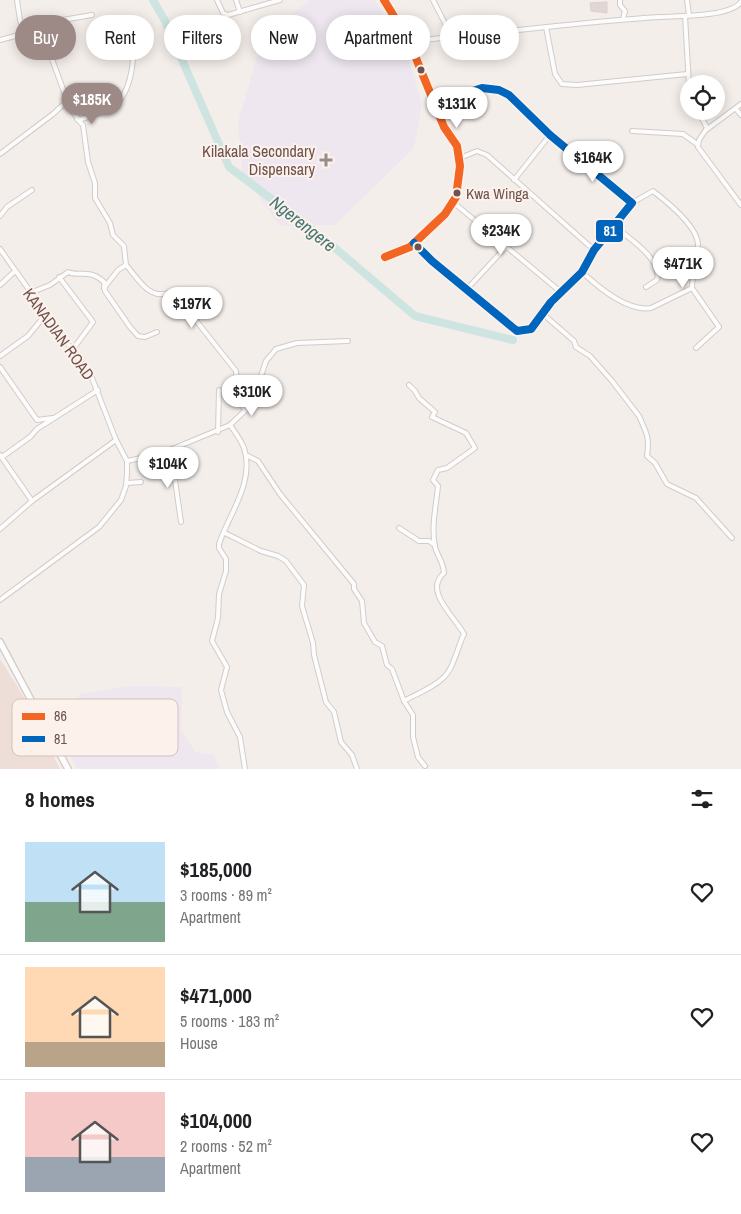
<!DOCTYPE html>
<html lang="en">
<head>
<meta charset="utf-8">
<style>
	body { margin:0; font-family:"Archivo Narrow",sans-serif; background:#f2f2f2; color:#202124; height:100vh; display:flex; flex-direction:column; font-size:19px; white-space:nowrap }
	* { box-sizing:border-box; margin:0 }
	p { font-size:16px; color:#757577 }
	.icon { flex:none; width:28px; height:28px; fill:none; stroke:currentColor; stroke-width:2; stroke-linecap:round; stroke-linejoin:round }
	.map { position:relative; height:769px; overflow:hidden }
	.side { display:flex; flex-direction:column; background:#fff; flex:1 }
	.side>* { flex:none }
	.banner { position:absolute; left:15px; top:15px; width:711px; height:45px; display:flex; gap:10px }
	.fabs { position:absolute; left:680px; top:75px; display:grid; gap:10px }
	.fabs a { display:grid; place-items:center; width:45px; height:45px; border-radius:50%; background:#fff; box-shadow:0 2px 12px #0003; font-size:25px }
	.price { position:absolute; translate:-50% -42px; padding:0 11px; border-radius:18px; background:#fff; color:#222; font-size:16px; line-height:32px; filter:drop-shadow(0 1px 2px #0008) }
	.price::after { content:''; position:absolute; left:50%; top:30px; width:15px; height:11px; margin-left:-8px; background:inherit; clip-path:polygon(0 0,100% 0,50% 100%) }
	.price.current { background:#9d8985; color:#fff }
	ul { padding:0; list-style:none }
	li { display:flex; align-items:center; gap:15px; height:125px; padding:0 25px }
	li+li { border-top:1px solid #e0e0e0 }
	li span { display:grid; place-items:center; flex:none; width:140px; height:100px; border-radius:0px; color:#555 }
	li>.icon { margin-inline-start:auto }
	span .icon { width:60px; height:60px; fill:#fffc; stroke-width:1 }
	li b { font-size:21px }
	h2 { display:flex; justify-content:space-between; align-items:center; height:60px; padding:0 25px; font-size:21px }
	.pill { padding:0 18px; border-radius:22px; background:#fff; box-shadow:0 2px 12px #0003; font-size:18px; line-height:45px }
	.pill.current { background:#9d8985; color:#fff }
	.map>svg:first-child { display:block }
	.residential { fill:#eddfd8 }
	.education { fill:#eee7f0 }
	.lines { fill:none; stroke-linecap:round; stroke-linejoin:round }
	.river { stroke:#cde4e1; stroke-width:8 }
	.building { fill:#e0d6d3; stroke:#dcd0cd }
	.street-casing { stroke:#d3cbc8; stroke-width:6 }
	.secondary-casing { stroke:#d3cac6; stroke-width:8 }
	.street { stroke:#fdfcfc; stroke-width:4 }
	.secondary { stroke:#fdfcfc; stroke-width:5.5 }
	.bus-1-casing { stroke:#fcf2eb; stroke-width:11 }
	.bus-2-casing { stroke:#fcf2eb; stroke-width:11 }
	.bus-1 { stroke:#f26522; stroke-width:8 }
	.bus-2 { stroke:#0065bd; stroke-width:8 }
	.bus-dot { fill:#6e524e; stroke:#fcf2eb; stroke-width:2 }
	.poi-dot { fill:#9d8985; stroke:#fcf2eb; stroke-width:2 }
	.labels { text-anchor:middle; stroke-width:4; stroke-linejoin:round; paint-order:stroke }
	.bus-label { font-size:15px; fill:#6e524e; stroke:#fcf2eb; text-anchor:start }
	.poi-label { font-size:16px; fill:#6e524e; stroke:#fcf2eb; text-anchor:end }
	.street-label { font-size:16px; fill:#6e524e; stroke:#fcf2eb }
	.water-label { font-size:18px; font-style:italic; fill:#477876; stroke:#fcf2eb }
	.key { fill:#fcf2eb; stroke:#d1c2bc; stroke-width:1 }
	.key-label { font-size:14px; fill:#6e524e }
	.line-badge { stroke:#fcf2eb; stroke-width:2 }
	.badge-label { font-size:14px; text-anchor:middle; font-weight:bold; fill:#fff }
</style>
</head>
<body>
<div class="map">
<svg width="741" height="769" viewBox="0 0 741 769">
	<rect width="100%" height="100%" fill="#f4eeea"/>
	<!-- residential -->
	<polygon class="residential" points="0,659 24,697 60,769 0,769"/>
	<!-- education -->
	<g class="education">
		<polygon points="310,0 375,0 406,50 422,105 414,148 335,225 280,226 242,173 238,122 262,40"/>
		<polygon points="128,686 182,687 181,729 195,752 214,755 219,769 77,769 72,758 67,724 80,694"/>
	</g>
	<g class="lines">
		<!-- river -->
		<polyline class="river" points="153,0 165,21 229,167 322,237 415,316 513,340"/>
	</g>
	<!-- building -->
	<polygon class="building" points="607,2 607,13 591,11 590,3"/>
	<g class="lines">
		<!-- street casing -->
		<g class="street-casing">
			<g id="street">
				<polyline points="17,0 20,20 24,31"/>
				<polyline points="217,0 223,13 228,15 280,0"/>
				<polyline points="236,0 240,12"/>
				<polyline points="433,0 452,37"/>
				<polyline points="620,0 620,5 625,11 623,19"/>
				<polyline points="687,0 689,15"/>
				<polyline points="685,16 689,85"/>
				<path d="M39 24 70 108 79 120C90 116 103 113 112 107 136 93 134 44 135 20"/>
				<polyline points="546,27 555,74 562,84 577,85 687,74"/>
				<polyline points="0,40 15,36 39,24 92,15"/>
				<path d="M409 41C493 34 576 22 660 17 678 16 730 17 741 2"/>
				<polyline points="736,109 741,115"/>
				<polyline points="698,111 707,128 699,140 698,147 741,205"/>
				<polyline points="77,119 83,125 88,162 95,183 95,198 110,223 113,235 124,246 126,265 118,270 104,288"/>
				<polyline points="706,130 741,104"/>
				<polyline points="632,131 683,134 697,144"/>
				<polyline points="0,154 53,114 67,101"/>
				<polyline points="460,158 477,151 487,155 594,250"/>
				<polyline points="514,180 550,135"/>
				<polyline points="454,203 562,293"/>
				<path d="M632 203 653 191C666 201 697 226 698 244 698 259 692 273 692 288L719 327 696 348"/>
				<polyline points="0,216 7,207 32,190"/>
				<path d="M613 225C627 237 663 259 657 280L646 287"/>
				<polyline points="414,243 432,261 517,331 531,329 551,302 582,272 594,250 632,203 550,135 509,95 499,90 482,88 436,103"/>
				<polyline points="0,249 92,378 116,440 127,461 127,473 126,486 121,500 99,527 0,600"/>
				<path d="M126 265C135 275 147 296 162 294 169 294 175 290 181 294L194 318 236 371 238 400 245 410"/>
				<path d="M582 272C598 287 627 312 651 308L692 288"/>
				<polyline points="59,277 93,322 73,349"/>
				<polyline points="0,285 14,272"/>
				<polyline points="467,289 505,248"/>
				<path d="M30 293 50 285 68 272C78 277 89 268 104 282L105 291 130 327 138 336 145 337 157 332"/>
				<path d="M543 314 574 341 576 347 590 356 612 381 639 416C646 432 650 437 647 456L655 463 667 484 696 498 732 538"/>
				<polyline points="0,356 28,336 46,314"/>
				<polyline points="0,367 37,420 53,418"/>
				<path d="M230 425C235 432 241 440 244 448 255 482 229 514 219 544V548L226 559V571L219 594 218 618 212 641 227 667 221 690 227 712 240 737 245 769"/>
				<polyline points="218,432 219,390"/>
				<polyline points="160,454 174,473 181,522"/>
				<polyline points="0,455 32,501"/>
				<polyline points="246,455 258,461 280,494 354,584 354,589 362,601 364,623 375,642 382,646 387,665 392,669 404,701 413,715 413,737 418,757 425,766"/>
				<polyline points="2,457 30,437 37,429 98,390"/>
				<polyline points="127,461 160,454 230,425 251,405 266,361 276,349 297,343 348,341"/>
				<polyline points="127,483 141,482"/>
				<polyline points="399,528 419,541 429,541 435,545"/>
				<polyline points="0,529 32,501 116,440"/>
				<polyline points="225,533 261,551 278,556 286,561 304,585 302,606 313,643 314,655 326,702 334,712 341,742 352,755 357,769"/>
				<path d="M404 701C416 694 431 689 442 679 454 669 457 648 464 634 455 617 423 591 444 573 443 560 437 556 435 547 431 526 436 507 438 486L433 480 438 470 447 468 475 448 466 433 432 417 435 412 419 398 415 391 409 385"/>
			</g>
		</g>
		<!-- secondary casing -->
		<g class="secondary-casing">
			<g id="secondary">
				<polyline points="384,0 409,41 444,127 457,146 460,166 456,197 445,214 410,247 385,257"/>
				<polyline points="0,642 68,769"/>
			</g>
		</g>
		<!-- street -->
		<use href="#street" class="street"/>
		<!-- secondary -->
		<use href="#secondary" class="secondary"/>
		<!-- bus-1 casing -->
		<g class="bus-1-casing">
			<polyline id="bus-1" points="384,0 409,41 444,127 457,146 460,166 456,197 445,214 410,247 385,257"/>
		</g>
		<!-- bus-2 casing -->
		<g class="bus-2-casing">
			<polyline id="bus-2" points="414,243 432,261 517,331 531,329 551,302 582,272 594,250 632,203 550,135 509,95 499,90 482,88 436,103"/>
		</g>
		<!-- bus-1 -->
		<use href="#bus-1" class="bus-1"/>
		<!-- bus-2 -->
		<use href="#bus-2" class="bus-2"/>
	</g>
	<!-- markers -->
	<g class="bus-dot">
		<circle cx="421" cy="70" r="4.5"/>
		<circle cx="457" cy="193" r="4.5"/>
		<circle cx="418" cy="247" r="4.5"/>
	</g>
	<path class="poi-dot" d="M323.5 152.5h5v5h5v5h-5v5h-5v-5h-5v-5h5z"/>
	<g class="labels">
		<!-- bus labels -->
		<g class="bus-label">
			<text x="466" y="199">Kwa Winga</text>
		</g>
		<!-- poi labels -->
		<g class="poi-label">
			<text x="315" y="157">Kilakala Secondary<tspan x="315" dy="18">Dispensary</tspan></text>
		</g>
		<!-- street labels -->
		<g class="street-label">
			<text transform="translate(59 334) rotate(54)" y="6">KANADIAN ROAD</text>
		</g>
		<!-- water labels -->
		<g class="water-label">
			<text transform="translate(303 224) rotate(38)" y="6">Ngerengere</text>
		</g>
	</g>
	<!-- legend -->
	<rect x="12" y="699" width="166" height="57" rx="8" class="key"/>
	<rect x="22" y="713" width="23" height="7" fill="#f26522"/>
	<rect x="22" y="736" width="23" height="6" fill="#0065bd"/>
	<g class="key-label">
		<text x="54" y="721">86</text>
		<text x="54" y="744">81</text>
	</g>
	<rect class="line-badge" x="595" y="219" width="29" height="24" rx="5" fill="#0065bd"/>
	<g class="badge-label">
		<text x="610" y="236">81</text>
	</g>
</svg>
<div class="fabs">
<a><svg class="icon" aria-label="locate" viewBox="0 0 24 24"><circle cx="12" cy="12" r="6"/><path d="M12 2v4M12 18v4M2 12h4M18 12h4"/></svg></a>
</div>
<b class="price current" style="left:92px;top:125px">$185K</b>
<b class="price" style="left:457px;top:129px">$131K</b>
<b class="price" style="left:593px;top:183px">$164K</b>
<b class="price" style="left:501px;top:256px">$234K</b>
<b class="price" style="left:683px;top:289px">$471K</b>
<b class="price" style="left:192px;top:329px">$197K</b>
<b class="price" style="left:252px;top:417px">$310K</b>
<b class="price" style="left:168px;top:489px">$104K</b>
<div class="banner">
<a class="pill current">Buy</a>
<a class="pill">Rent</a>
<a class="pill">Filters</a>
<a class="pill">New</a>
<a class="pill">Apartment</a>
<a class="pill">House</a>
</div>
</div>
<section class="side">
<h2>8 homes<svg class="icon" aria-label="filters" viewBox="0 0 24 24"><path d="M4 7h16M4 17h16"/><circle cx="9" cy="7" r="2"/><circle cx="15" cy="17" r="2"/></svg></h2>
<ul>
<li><span style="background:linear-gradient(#bfe0f5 60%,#7fa58c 0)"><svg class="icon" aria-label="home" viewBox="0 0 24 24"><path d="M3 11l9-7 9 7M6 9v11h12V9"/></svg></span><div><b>$185,000</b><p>3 rooms · 89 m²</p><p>Apartment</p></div><svg class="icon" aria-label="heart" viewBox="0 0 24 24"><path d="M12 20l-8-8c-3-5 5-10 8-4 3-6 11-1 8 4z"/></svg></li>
<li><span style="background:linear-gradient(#ffd9b3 75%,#b9a48a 0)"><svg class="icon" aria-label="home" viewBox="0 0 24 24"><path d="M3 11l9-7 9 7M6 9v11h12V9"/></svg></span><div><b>$471,000</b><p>5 rooms · 183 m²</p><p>House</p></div><svg class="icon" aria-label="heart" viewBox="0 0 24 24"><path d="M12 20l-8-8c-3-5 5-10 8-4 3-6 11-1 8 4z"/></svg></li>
<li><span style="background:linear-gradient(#f6c9c9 65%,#9aa5b1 0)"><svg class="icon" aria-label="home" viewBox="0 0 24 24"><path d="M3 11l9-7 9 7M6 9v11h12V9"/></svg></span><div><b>$104,000</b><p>2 rooms · 52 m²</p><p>Apartment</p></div><svg class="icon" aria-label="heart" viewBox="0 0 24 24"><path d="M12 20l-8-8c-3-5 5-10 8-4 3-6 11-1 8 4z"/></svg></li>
</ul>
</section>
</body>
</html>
